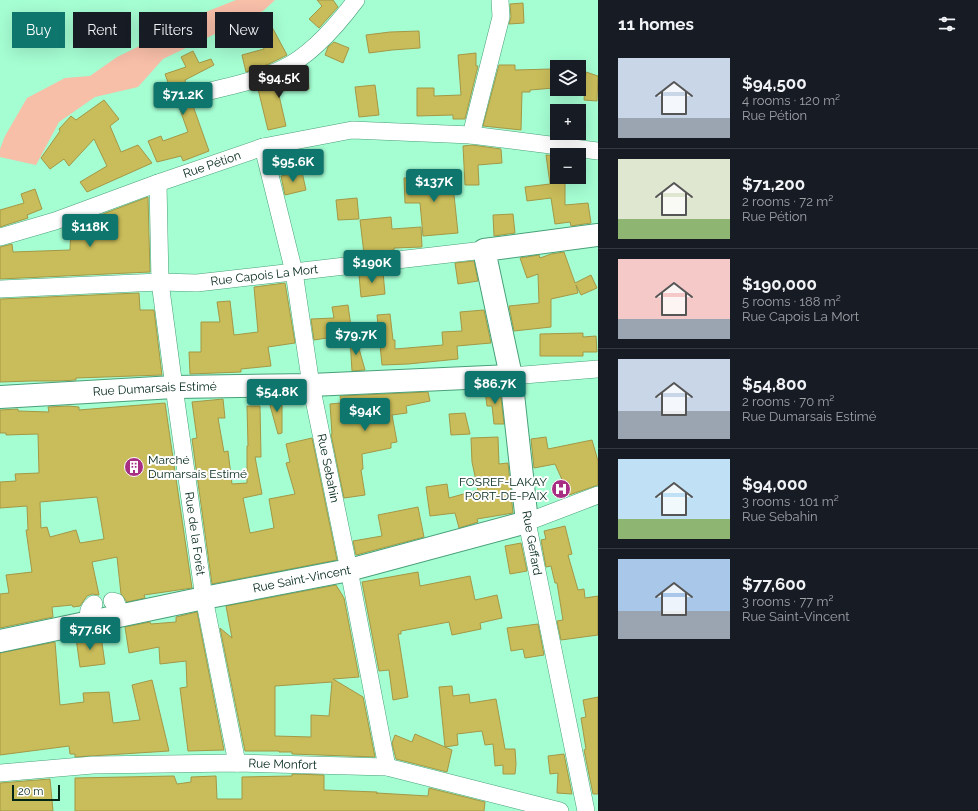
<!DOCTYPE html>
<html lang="en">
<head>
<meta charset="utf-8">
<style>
	body { margin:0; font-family:Raleway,sans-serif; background:#20242c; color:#f1f3f6; height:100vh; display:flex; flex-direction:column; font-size:15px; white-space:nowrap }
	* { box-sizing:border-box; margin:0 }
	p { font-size:13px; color:#9ea1a6 }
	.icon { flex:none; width:22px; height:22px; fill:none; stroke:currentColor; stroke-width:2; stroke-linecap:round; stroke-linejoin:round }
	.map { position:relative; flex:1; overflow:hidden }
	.details { display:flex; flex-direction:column; background:#171b24; width:380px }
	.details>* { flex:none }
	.guide { position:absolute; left:12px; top:12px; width:380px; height:36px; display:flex; gap:8px }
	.tools { position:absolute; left:550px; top:60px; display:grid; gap:8px }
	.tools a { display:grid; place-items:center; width:36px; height:36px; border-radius:0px; background:#171b24; box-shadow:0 4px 16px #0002; font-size:20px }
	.scale { position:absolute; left:12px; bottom:10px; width:48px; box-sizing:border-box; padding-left:4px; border:2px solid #002717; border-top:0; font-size:11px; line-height:14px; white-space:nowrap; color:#002717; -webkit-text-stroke:3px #fff; paint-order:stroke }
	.price { position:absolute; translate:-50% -34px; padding:0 9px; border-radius:4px; background:#0f766e; color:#fff; font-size:13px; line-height:26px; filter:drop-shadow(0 1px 2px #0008) }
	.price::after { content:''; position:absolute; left:50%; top:24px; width:12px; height:9px; margin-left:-6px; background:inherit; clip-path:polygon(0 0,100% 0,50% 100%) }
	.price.active { background:#222; color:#fff }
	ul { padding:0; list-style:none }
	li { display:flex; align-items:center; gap:12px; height:100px; padding:0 20px }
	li+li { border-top:1px solid #363941 }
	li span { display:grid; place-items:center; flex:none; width:112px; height:80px; border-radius:0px; color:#555 }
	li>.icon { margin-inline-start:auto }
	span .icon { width:48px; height:48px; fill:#fffc; stroke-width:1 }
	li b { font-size:17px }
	h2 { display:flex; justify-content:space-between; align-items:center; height:48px; padding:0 20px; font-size:17px }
	.chip { padding:0 14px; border-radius:0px; background:#171b24; box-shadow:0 4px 16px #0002; font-size:14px; line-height:36px }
	.chip.active { background:#0f766e; color:#fff }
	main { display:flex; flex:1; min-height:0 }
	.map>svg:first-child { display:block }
	.green { fill:#f7bea8 }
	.building { fill:#c9bc5a; stroke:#a39846; fill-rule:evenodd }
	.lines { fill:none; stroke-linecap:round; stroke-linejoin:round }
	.minor-casing { stroke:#49a079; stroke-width:18 }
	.major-casing { stroke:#49a079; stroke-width:24 }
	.minor { stroke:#fff; stroke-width:17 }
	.major { stroke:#fff; stroke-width:22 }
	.labels { text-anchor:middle; stroke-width:4; stroke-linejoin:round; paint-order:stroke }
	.street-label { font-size:12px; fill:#002717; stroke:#fff }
	.poi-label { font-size:12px; fill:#002717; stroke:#fff; text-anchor:start }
</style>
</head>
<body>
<main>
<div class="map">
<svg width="598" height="811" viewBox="0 0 598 811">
	<rect width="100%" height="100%" fill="#a5fdd2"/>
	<!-- green -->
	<polygon class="green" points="236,0 275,0 263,11 163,59 138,87 95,97 59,122 36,165 0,157 0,149 5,136 27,98 65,78 90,76 117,57 156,38 188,19"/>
	<!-- building -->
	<g class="building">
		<polygon points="317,0 333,0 338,7 319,28 309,19 322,6"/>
		<polygon points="523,3 524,23 509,24 511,17 510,4"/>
		<polygon points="272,27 287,55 269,64 246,72 242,55 264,49 257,34"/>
		<polygon points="419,31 420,48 392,50 369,53 366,35 390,32"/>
		<polygon points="334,42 349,48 343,63 325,55 328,47"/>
		<polygon points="193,51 199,63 211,59 214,65 185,80 187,89 209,151 183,161 181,156 157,162 148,141 161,136 163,141 188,132 174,93 172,94 165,74 186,67 181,57"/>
		<polygon points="476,53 476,66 478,66 465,119 453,119 453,115 417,116 417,88 434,88 434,96 461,95 458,55"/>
		<polygon points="499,65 515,65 515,70 552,69 554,88 530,90 530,92 522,92 521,130 483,126"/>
		<polygon points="586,72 598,76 597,101 584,100"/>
		<polygon points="296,73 298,77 308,76 309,89 278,91 286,126 268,130 258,89 276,82"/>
		<polygon points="375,85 379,115 359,117 355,87"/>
		<polygon points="104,100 119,119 110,126 121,152 138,145 152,163 87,192 80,182 107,166 94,139 69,166 64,159 50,169 41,158 60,131 59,129 71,116 76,120"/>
		<polygon points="472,145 501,149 502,163 478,165 479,185 465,185 463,146"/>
		<polygon points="546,155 557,156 557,177 565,177 565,205 588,203 591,223 571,226 570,222 555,224 551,198 527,201 525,187 550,184"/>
		<polygon points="302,172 306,190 285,195 281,176"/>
		<polygon points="452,176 458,233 423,236 420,203 405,203 404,178"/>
		<polygon points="35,189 42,209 27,215 28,218 0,227 0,210 24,203 21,194"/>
		<polygon points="148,197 150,272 0,279 0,247 12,244 13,252 70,250 71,226"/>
		<polygon points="357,198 359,219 338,220 336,200"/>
		<polygon points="513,214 515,233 494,236 493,215"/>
		<polygon points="391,217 392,229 421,227 422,247 394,248 394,250 364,254 360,220"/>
		<polygon points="564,252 575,283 591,275 597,288 581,295 576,285 578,293 551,299 551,327 514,331 509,306 539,303 538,274 527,278 520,258 539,255 540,258 551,254"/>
		<polygon points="474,261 478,281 458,284 455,263"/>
		<polygon points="383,272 385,294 361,297 359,275"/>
		<polygon points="285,283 295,343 268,347 271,366 241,369 241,372 190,374 189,352 201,352 201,322 220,322 217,302 230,301 234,335 258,332 254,287"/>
		<polygon points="139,293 140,310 154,310 162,375 76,378 76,380 58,381 32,381 0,382 0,299"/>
		<polygon points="348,305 352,334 314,340 311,319 334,318 332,307"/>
		<polygon points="484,310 491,343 457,346 458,359 408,364 382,365 377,315 390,314 393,340 395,340 395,349 443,345 442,332 462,331 460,312"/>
		<polygon points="583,333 583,337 596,336 597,352 583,352 583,356 540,356 540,334"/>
		<polygon points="356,338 365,370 352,371 350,339"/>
		<polygon points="500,389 504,424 494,424 492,406 487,406 485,390"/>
		<polygon points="428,392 430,401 406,406 407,413 392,415 397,442 391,443 391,448 362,454 363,469 361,470 365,495 344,498 331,434 332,434 330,404 341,403 340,396"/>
		<polygon points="268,398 282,398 282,433 278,434"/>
		<polygon points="223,399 225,418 218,418 224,452 228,451 232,484 247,483 247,446 248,446 247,406 260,406 261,457 255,457 262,494 243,498 250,533 274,528 269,499 295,494 286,463 290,462 286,444 312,438 337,560 212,584 192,439 197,438 192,402"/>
		<path d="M165 403 192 588 144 595 145 598 127 602 121 594 117 557 92 562 99 595 92 594 87 596 80 606 73 607 72 605 52 607 53 617 0 628V594L9 593 6 575 32 572 26 530H28L27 506 0 508V482L16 481 15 474 39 473 38 434 6 435V433H0V410L18 409V411L49 412 48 407 68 406 79 407V410ZM97 497 104 539 80 543 76 530 50 537 47 527 41 528 40 502Z"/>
		<polygon points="465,413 470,434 451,435 449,414"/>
		<polygon points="498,437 499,464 508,463 513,513 477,519 478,522 459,528 455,513 430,516 426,487 447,484 449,498 478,490 472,462 471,438"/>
		<polygon points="546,437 548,449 592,440 598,461 598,485 569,495 555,464 534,468 531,439"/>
		<polygon points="418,507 424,537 356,555 353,541 382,536 378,515"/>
		<polygon points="565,526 572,554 568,555 578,590 584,589 585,598 598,596 598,635 561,640 557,621 563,620 557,583 555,583 551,566 546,567 541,540 546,539 544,531"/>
		<polygon points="521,543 527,571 510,574 505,546"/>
		<polygon points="418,572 420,586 470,576 475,600 497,595 502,618 480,623 481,629 452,635 449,622 401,631 401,634 398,634 408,697 393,700 389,670 379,671 362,582"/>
		<path d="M336 585 344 598 359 677 333 679 363 697 375 757 292 754V752H279V751H245L220 628 232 638 226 606ZM332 682 329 716 311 715V737L275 736V686Z"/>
		<polygon points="197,612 224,750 188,751 180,688 187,687 186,661 160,664 159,647 129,653 125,627 150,622 151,624 176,622 176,617"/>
		<polygon points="538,624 544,655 525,658 523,649 511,651 507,628"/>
		<polygon points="82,636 101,636 105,664 80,667 76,638"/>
		<polygon points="55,642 60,705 84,702 83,693 109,692 113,723 140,720 132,685 152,680 169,751 75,757 75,754 70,754 69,746 0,755 0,653"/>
		<polygon points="452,686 453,696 469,694 470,703 496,699 505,749 515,749 516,764 515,774 503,774 503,765 495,766 493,744 485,745 482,731 457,734 458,745 445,747 439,687"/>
		<polygon points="598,697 598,794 593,794 584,750 586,749 581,718 586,717 583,700"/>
		<polygon points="415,734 452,750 447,772 396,759 392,743 395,735 412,742"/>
		<polygon points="564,754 572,794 557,793 558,773 550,774 548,756"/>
		<polygon points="292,774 324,775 324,790 377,792 377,794 377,793 428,796 429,788 485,802 484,811 75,811 75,778 174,776 177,784 191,782 191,777 216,776 217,799 242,799 242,777 292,776"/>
		<polygon points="50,779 53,811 0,811 0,783"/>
	</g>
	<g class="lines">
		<!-- minor casing -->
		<g class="minor-casing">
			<g id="minor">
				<path d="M203 93C229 86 257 81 282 69 310 56 338 24 356 0"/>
				<polyline points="471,135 501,17 500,0"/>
				<path id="s1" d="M263 147 294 272 311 385 349 570 387 767"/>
				<path id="s2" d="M158 183 160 282 174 387 204 598 237 763"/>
				<path id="s3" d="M0 237 55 221 158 183 263 147 352 130 471 135 598 151"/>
				<path id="s4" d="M0 289 160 282 197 283 484 250"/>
				<polyline points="511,376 598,369"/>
				<polyline points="112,601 116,602 121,615"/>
				<path d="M90 622C88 613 87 610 94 604"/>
				<path id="s5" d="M0 773 93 765 237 763 387 767 560 811"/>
				<polyline points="586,811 527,522 598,495"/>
			</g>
		</g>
		<!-- major casing -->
		<g class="major-casing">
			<g id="major">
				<path id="s6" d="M0 397 174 387 311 385 511 376"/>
				<path id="s7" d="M0 641 204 598 349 570 527 522 511 376 484 250 598 235"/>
			</g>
		</g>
		<!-- minor -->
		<use href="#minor" class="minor"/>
		<!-- major -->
		<use href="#major" class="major"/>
	</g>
	<!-- icons -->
	<defs>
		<g id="building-disc" transform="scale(1)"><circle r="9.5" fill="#a72e83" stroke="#fff"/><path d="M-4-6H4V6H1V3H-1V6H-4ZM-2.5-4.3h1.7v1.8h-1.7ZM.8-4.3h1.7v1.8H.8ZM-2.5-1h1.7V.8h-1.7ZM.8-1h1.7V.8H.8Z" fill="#fff"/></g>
		<g id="hospital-disc" transform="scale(1)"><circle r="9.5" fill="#a72e83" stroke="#fff"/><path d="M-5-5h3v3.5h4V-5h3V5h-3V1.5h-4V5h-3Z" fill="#fff"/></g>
	</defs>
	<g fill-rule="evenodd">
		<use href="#building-disc" x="134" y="467"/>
		<use href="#hospital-disc" x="561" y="489"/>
	</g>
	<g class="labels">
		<!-- street labels -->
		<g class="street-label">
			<text dy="4" stroke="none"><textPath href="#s3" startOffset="224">Rue Pétion</textPath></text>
			<text dy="4" stroke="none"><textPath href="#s4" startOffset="265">Rue Capois La Mort</textPath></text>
			<text dy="4" stroke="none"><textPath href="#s6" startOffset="155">Rue Dumarsais Estimé</textPath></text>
			<text dy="4" stroke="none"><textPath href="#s1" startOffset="328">Rue Sebahin</textPath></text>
			<text dy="4" stroke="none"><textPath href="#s2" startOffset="353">Rue de la Forêt</textPath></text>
			<text transform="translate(532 543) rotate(80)" y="4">Rue Geffard</text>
			<text dy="4" stroke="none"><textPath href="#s7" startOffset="308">Rue Saint-Vincent</textPath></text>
			<text dy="4" stroke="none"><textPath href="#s5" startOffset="283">Rue Monfort</textPath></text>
		</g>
		<!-- poi labels -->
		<g class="poi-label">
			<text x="148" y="464">Marché<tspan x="148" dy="14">Dumarsais Estimé</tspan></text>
			<text x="547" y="486" text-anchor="end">FOSREF-LAKAY<tspan x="547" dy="14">PORT-DE-PAIX</tspan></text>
		</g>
	</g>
</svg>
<div class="tools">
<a><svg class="icon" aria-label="layers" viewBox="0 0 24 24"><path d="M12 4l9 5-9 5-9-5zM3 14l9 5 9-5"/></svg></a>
<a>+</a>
<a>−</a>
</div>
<div class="scale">20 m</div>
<b class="price active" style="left:279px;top:99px">$94.5K</b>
<b class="price" style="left:183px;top:116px">$71.2K</b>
<b class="price" style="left:293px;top:183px">$95.6K</b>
<b class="price" style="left:434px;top:203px">$137K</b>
<b class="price" style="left:90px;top:248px">$118K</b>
<b class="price" style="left:372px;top:284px">$190K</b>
<b class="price" style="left:356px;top:356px">$79.7K</b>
<b class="price" style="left:495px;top:405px">$86.7K</b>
<b class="price" style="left:277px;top:413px">$54.8K</b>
<b class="price" style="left:365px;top:432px">$94K</b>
<b class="price" style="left:90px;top:651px">$77.6K</b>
<div class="guide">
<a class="chip active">Buy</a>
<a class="chip">Rent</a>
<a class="chip">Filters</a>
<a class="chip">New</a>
</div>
</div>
<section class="details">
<h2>11 homes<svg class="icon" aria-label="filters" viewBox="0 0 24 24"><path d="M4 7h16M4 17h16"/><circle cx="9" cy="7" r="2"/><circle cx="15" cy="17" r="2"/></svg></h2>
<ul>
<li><span style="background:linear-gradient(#c9d6e8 75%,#9aa5b1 0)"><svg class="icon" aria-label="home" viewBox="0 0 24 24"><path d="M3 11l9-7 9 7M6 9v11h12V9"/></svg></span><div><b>$94,500</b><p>4 rooms · 120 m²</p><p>Rue Pétion</p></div></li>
<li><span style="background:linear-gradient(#dfe7d0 75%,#8fb573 0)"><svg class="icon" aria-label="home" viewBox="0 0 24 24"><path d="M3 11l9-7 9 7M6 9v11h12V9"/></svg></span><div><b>$71,200</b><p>2 rooms · 72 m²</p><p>Rue Pétion</p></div></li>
<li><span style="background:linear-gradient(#f6c9c9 75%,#9aa5b1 0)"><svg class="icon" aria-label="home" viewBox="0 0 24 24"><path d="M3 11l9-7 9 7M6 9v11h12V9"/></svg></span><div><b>$190,000</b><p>5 rooms · 188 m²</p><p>Rue Capois La Mort</p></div></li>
<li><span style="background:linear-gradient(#c9d6e8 65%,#9aa5b1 0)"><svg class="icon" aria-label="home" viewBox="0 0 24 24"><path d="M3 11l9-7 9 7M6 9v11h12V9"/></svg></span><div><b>$54,800</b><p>2 rooms · 70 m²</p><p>Rue Dumarsais Estimé</p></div></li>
<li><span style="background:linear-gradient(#bfe0f5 75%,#8fb573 0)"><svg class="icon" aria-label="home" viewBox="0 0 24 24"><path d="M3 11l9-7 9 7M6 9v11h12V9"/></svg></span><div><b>$94,000</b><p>3 rooms · 101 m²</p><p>Rue Sebahin</p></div></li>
<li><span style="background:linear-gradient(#a9c7e8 65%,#9aa5b1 0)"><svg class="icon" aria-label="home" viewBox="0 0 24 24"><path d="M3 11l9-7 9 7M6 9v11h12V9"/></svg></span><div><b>$77,600</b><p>3 rooms · 77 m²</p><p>Rue Saint-Vincent</p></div></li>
</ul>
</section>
</main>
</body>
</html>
